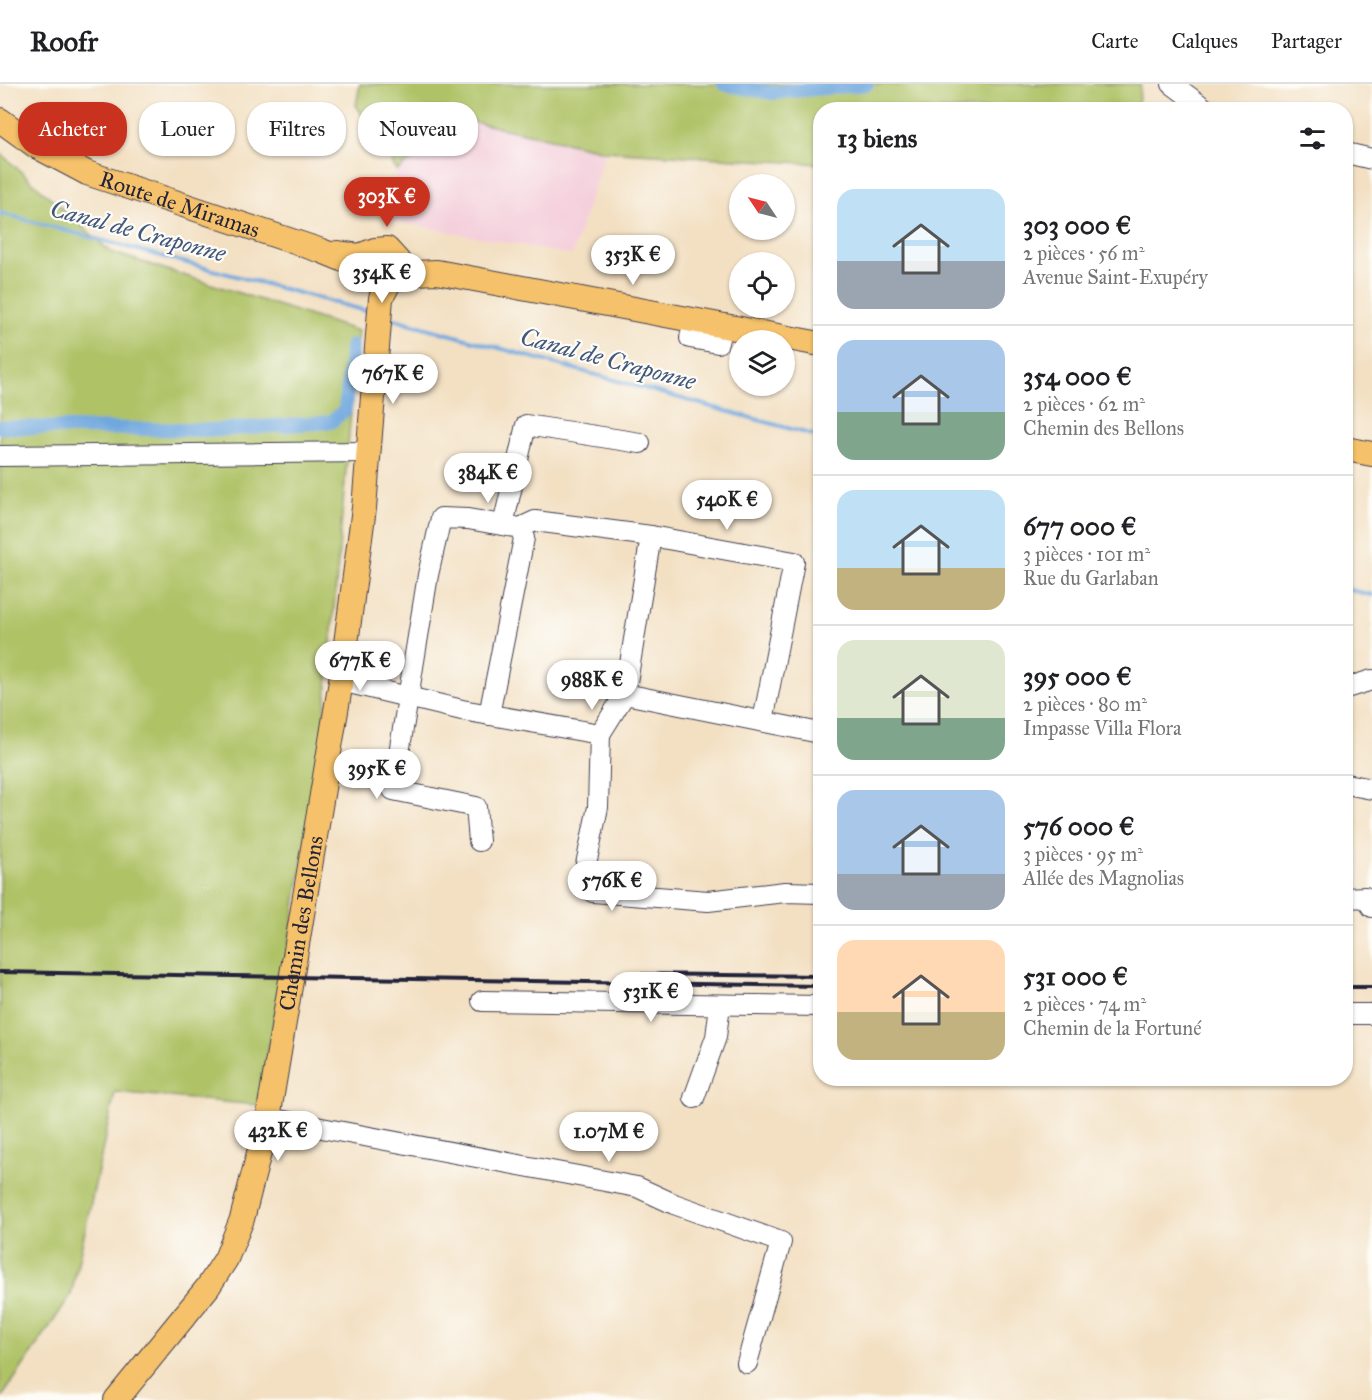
<!DOCTYPE html>
<html lang="fr">
<head>
<meta charset="utf-8">
<style>
	body { margin:0; font-family:"IM FELL Great Primer",serif; background:#f2f2f2; color:#202124; height:100vh; display:flex; flex-direction:column; font-size:22px; white-space:nowrap }
	* { box-sizing:border-box; margin:0 }
	p { font-size:20px; color:#757577 }
	.icon { flex:none; width:33px; height:33px; fill:none; stroke:currentColor; stroke-width:2; stroke-linecap:round; stroke-linejoin:round }
	.map { position:relative; flex:1; overflow:hidden }
	.sheet { position:absolute; left:813px; top:18px; width:540px; height:984px; display:flex; flex-direction:column; background:#fff; border-radius:24px; box-shadow:0 2px 4px #0004 }
	.sheet>* { flex:none }
	.guide { position:absolute; left:18px; top:18px; width:570px; height:54px; display:flex; gap:12px }
	.needle { width:39px; rotate:305deg }
	.fabs { position:absolute; left:729px; top:90px; display:grid; gap:12px }
	.fabs a { display:grid; place-items:center; width:66px; height:66px; border-radius:50%; background:#fff; box-shadow:0 2px 4px #0004; font-size:30px }
	.price { position:absolute; translate:-50% -51px; padding:0 14px; border-radius:21px; background:#fff; color:#222; font-size:20px; line-height:39px; filter:drop-shadow(0 2px 3px #0008) }
	.price::after { content:''; position:absolute; left:50%; top:36px; width:18px; height:14px; margin-left:-9px; background:inherit; clip-path:polygon(0 0,100% 0,50% 100%) }
	.price.active { background:#c8321e; color:#fff }
	ul { padding:0; list-style:none }
	li { display:flex; align-items:center; gap:18px; height:150px; padding:0 24px }
	li+li { border-top:2px solid #e0e0e0 }
	li span { display:grid; place-items:center; flex:none; width:168px; height:120px; border-radius:18px; color:#555 }
	li>.icon { margin-inline-start:auto }
	span .icon { width:72px; height:72px; fill:#fffc; stroke-width:1 }
	li b { font-size:26px }
	h2 { display:flex; justify-content:space-between; align-items:center; height:72px; padding:0 24px; font-size:26px }
	.pill { padding:0 21px; border-radius:24px; background:#fff; box-shadow:0 2px 4px #0004; font-size:21px; line-height:54px }
	.pill.active { background:#c8321e; color:#fff }
	header { display:flex; align-items:center; gap:36px; box-sizing:border-box; height:84px; padding:0 30px; background:#fff; border-bottom:2px solid #e0e0e0 }
	header strong { font-size:28px }
	nav { display:flex; gap:33px; margin-inline-start:auto; font-size:21px }
	.map>svg:first-child { display:block }
	.built { fill:#f4cfdc }
	.green { fill:#afc266; stroke:#687250; stroke-width:1.5 }
	.lines { fill:none; stroke-linecap:round; stroke-linejoin:round }
	.stream { stroke:#6fa7de; stroke-width:4 }
	.canal { stroke:#6fa7de; stroke-width:14 }
	.minor-casing { stroke:#413e4f; stroke-width:22 }
	.major-casing { stroke:#413e4f; stroke-width:26 }
	.minor { stroke:#fff; stroke-width:20 }
	.major { stroke:#f5c16b; stroke-width:24 }
	.rail { stroke:#22223b; stroke-width:4 }
	.labels { text-anchor:middle; stroke-width:4.5; stroke-linejoin:round; paint-order:stroke }
	.street-label { font-size:22px; fill:#22223b; stroke:#fdfcf7 }
	.water-label { font-size:24px; font-style:italic; fill:#41577c; stroke:#fdfcf7 }
</style>
</head>
<body>
<header>
<strong>Roofr</strong>
<nav><a>Carte</a><a>Calques</a><a>Partager</a></nav>
</header>
<div class="map">
<svg width="1372" height="1316" viewBox="0 0 1372 1316">
	<rect width="100%" height="100%" fill="#fdfcf7"/>
	<filter id="ink" filterUnits="userSpaceOnUse"><feTurbulence type="fractalNoise" baseFrequency=".0167" numOctaves="2"/><feDisplacementMap in="SourceGraphic" scale="12" xChannelSelector="R" yChannelSelector="G"/><feConvolveMatrix kernelMatrix="1 2 1 2 8 2 1 2 1" color-interpolation-filters="sRGB"/></filter>
	<filter id="wash" filterUnits="userSpaceOnUse"><feTurbulence type="fractalNoise" baseFrequency=".008" numOctaves="4" result="noise"/><feDisplacementMap in="SourceGraphic" scale="24" xChannelSelector="R" yChannelSelector="G"/><feGaussianBlur stdDeviation="1.35" result="paint"/><feColorMatrix in="noise" values="0 0 0 0 0 0 0 0 0 0 0 0 0 0 0 0 0 1.4 0 .05"/><feComposite in="paint" operator="in"/></filter>
	<g filter="url(#wash)">
		<rect width="100%" height="100%" fill="#f3e0c3"/>
		<!-- built -->
		<polygon class="built" points="465,36 605,67 572,171 388,136 397,87"/>
		<!-- green -->
		<g class="green">
			<polygon points="360,0 1141,0 1137,25 820,26 820,80 605,67 465,36 397,87 356,21"/>
			<polygon points="0,69 111,168 358,247 323,650 287,872 257,1021 115,1008 71,1211 0,1316"/>
		</g>
		<g class="lines">
			<!-- stream -->
			<g class="stream">
				<polyline points="0,129 370,228"/>
				<polyline points="387,233 820,353"/>
				<polyline points="1346,505 1372,511"/>
			</g>
			<!-- canal -->
			<g class="canal">
				<polyline points="724,0 772,9 867,0"/>
				<polyline points="0,343 217,346 331,338 345,326 352,262"/>
			</g>
		</g>
	</g>
	<g filter="url(#ink)">
		<g class="lines">
			<!-- minor casing -->
			<g class="minor-casing">
				<g id="minor">
					<polyline points="1172,0 1207,26"/>
					<polyline points="1346,69 1372,75"/>
					<polyline points="694,235 690,254 718,259 722,240"/>
					<polyline points="0,372 369,368"/>
					<polyline points="503,441 526,341 640,359"/>
					<polyline points="520,444 535,437 651,452"/>
					<polyline points="341,597 462,626 600,650 625,610 820,649"/>
					<polyline points="1346,604 1372,596"/>
					<polyline points="625,610 651,452 794,478 763,637"/>
					<polyline points="600,650 598,723 584,790 593,808 708,817 785,808 820,809"/>
					<polyline points="1346,700 1372,705"/>
					<polyline points="479,757 476,723 393,706 428,491 441,434 468,435 520,444 524,454 489,631"/>
					<polyline points="1346,814 1365,813 1372,823"/>
					<polyline points="482,917 820,922"/>
					<polyline points="1346,930 1372,930"/>
					<polyline points="694,1014 716,953 720,921"/>
					<polyline points="268,1034 637,1103 674,1120 781,1158 747,1279"/>
				</g>
			</g>
			<!-- major casing -->
			<g class="major-casing">
				<g id="major">
					<path id="s1" d="M0 36 36 62 87 89 322 167 356 181 379 199 415 189 437 188 820 260"/>
					<polyline points="337,169 359,172 375,166 387,165 398,177 395,194"/>
					<polyline points="1346,365 1372,370"/>
					<path id="s2" d="M116 1316 208 1203 226 1175 242 1135 268 1034 341 597 364 424 381 214 390 197"/>
				</g>
			</g>
			<!-- minor -->
			<use href="#minor" class="minor"/>
			<!-- major -->
			<use href="#major" class="major"/>
			<!-- rail -->
			<g class="rail">
				<polyline points="0,888 820,902"/>
				<polyline points="627,890 820,892"/>
				<polyline points="1346,903 1372,903"/>
			</g>
		</g>
	</g>
	<g class="labels">
		<!-- street labels -->
		<g class="street-label">
			<text dy="8" stroke="none"><textPath href="#s1" startOffset="200">Route de Miramas</textPath></text>
			<text dy="8" stroke="none"><textPath href="#s2" startOffset="524">Chemin des Bellons</textPath></text>
		</g>
		<!-- water labels -->
		<g class="water-label">
			<text transform="translate(138 147) rotate(15)" y="8">Canal de Craponne</text>
			<text transform="translate(608 275) rotate(15)" y="8">Canal de Craponne</text>
		</g>
	</g>
</svg>
<div class="fabs">
<a><svg class="needle" viewBox="-14 -14 28 28"><path d="M0-13l5 13h-10z" fill="#e53935"/><path d="M0 13l5-13h-10z" fill="#757577"/></svg></a>
<a><svg class="icon" aria-label="locate" viewBox="0 0 24 24"><circle cx="12" cy="12" r="6"/><path d="M12 2v4M12 18v4M2 12h4M18 12h4"/></svg></a>
<a><svg class="icon" aria-label="layers" viewBox="0 0 24 24"><path d="M12 4l9 5-9 5-9-5zM3 14l9 5 9-5"/></svg></a>
</div>
<b class="price active" style="left:387px;top:144px">303K €</b>
<b class="price" style="left:633px;top:202px">353K €</b>
<b class="price" style="left:382px;top:220px">354K €</b>
<b class="price" style="left:393px;top:321px">767K €</b>
<b class="price" style="left:488px;top:420px">384K €</b>
<b class="price" style="left:727px;top:447px">540K €</b>
<b class="price" style="left:360px;top:608px">677K €</b>
<b class="price" style="left:592px;top:627px">988K €</b>
<b class="price" style="left:377px;top:716px">395K €</b>
<b class="price" style="left:612px;top:828px">576K €</b>
<b class="price" style="left:651px;top:939px">531K €</b>
<b class="price" style="left:278px;top:1078px">432K €</b>
<b class="price" style="left:609px;top:1079px">1.07M €</b>
<div class="guide">
<a class="pill active">Acheter</a>
<a class="pill">Louer</a>
<a class="pill">Filtres</a>
<a class="pill">Nouveau</a>
</div>
<section class="sheet">
<h2>13 biens<svg class="icon" aria-label="filters" viewBox="0 0 24 24"><path d="M4 7h16M4 17h16"/><circle cx="9" cy="7" r="2"/><circle cx="15" cy="17" r="2"/></svg></h2>
<ul>
<li><span style="background:linear-gradient(#bfe0f5 60%,#9aa5b1 0)"><svg class="icon" aria-label="home" viewBox="0 0 24 24"><path d="M3 11l9-7 9 7M6 9v11h12V9"/></svg></span><div><b>303 000 €</b><p>2 pièces · 56 m²</p><p>Avenue Saint-Exupéry</p></div></li>
<li><span style="background:linear-gradient(#a9c7e8 60%,#7fa58c 0)"><svg class="icon" aria-label="home" viewBox="0 0 24 24"><path d="M3 11l9-7 9 7M6 9v11h12V9"/></svg></span><div><b>354 000 €</b><p>2 pièces · 62 m²</p><p>Chemin des Bellons</p></div></li>
<li><span style="background:linear-gradient(#bfe0f5 65%,#c2b280 0)"><svg class="icon" aria-label="home" viewBox="0 0 24 24"><path d="M3 11l9-7 9 7M6 9v11h12V9"/></svg></span><div><b>677 000 €</b><p>3 pièces · 101 m²</p><p>Rue du Garlaban</p></div></li>
<li><span style="background:linear-gradient(#dfe7d0 65%,#7fa58c 0)"><svg class="icon" aria-label="home" viewBox="0 0 24 24"><path d="M3 11l9-7 9 7M6 9v11h12V9"/></svg></span><div><b>395 000 €</b><p>2 pièces · 80 m²</p><p>Impasse Villa Flora</p></div></li>
<li><span style="background:linear-gradient(#a9c7e8 70%,#9aa5b1 0)"><svg class="icon" aria-label="home" viewBox="0 0 24 24"><path d="M3 11l9-7 9 7M6 9v11h12V9"/></svg></span><div><b>576 000 €</b><p>3 pièces · 95 m²</p><p>Allée des Magnolias</p></div></li>
<li><span style="background:linear-gradient(#ffd9b3 60%,#c2b280 0)"><svg class="icon" aria-label="home" viewBox="0 0 24 24"><path d="M3 11l9-7 9 7M6 9v11h12V9"/></svg></span><div><b>531 000 €</b><p>2 pièces · 74 m²</p><p>Chemin de la Fortuné</p></div></li>
</ul>
</section>
</div>
</body>
</html>
